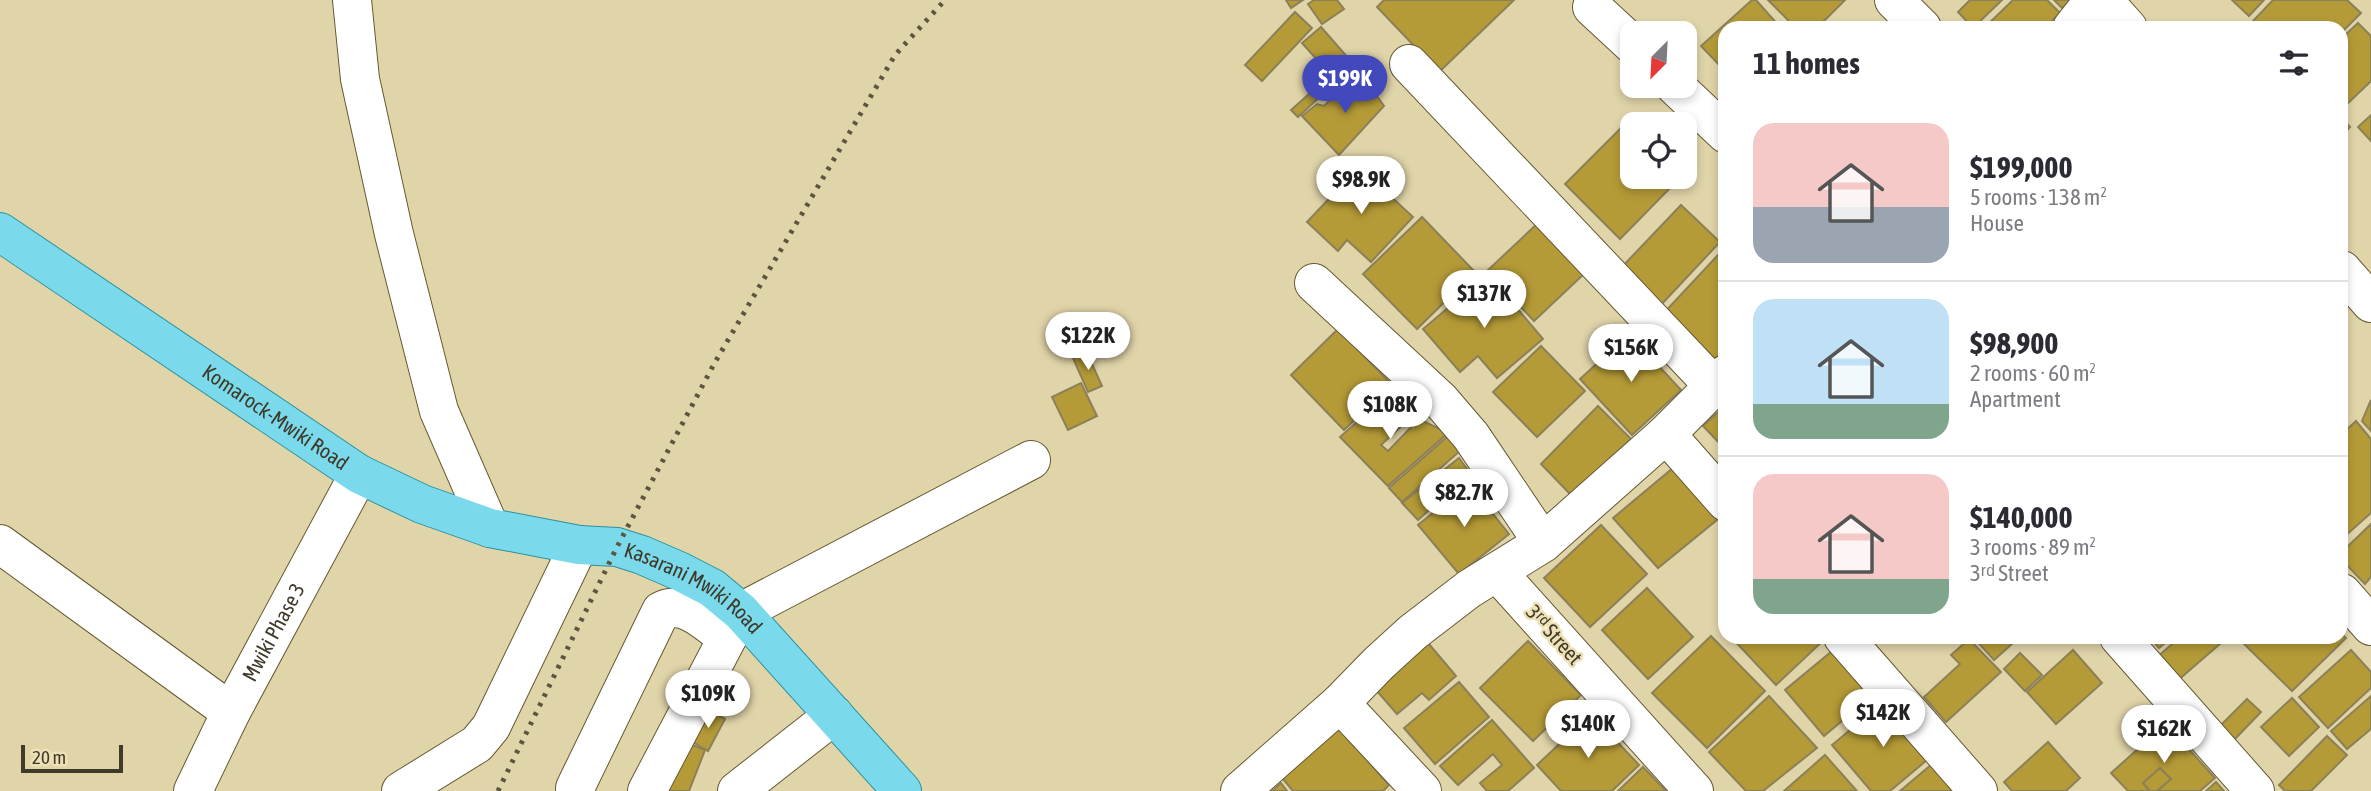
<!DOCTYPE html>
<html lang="en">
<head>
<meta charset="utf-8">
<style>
	body { margin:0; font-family:"Asap Condensed",sans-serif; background:#f7f7f7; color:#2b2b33; height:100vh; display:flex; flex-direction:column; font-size:26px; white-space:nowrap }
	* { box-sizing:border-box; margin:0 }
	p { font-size:23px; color:#7c7c81 }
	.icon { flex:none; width:38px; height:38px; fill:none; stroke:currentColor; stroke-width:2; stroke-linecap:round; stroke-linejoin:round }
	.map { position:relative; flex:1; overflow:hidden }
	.details { position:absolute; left:1718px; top:21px; width:630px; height:623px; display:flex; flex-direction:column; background:#fff; border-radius:21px; box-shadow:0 4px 10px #0003 }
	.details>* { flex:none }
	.needle { width:46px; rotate:204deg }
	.fabs { position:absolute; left:1620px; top:21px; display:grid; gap:14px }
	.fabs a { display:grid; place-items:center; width:77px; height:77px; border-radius:14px; background:#fff; box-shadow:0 4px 10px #0003; font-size:35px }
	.scale { position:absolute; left:21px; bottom:18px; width:102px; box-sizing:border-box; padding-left:7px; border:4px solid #3f3a29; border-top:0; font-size:19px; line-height:24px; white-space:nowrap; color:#3f3a29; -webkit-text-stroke:5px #eee1b6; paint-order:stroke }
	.price { position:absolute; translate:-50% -60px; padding:0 16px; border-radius:24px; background:#fff; color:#222; font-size:23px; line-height:46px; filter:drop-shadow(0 2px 4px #0008) }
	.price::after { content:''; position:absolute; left:50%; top:42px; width:21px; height:16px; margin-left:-10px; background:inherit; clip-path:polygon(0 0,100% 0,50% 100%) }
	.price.current { background:#4149bd; color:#fff }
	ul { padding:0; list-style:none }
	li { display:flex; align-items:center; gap:21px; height:175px; padding:0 35px }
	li+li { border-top:2px solid #e1e1e2 }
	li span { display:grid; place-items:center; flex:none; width:196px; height:140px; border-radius:21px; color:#555 }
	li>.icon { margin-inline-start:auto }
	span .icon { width:84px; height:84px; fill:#fffc; stroke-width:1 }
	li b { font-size:30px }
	h2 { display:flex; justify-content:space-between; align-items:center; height:84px; padding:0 35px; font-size:30px }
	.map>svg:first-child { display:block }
	.building { fill:#b59b37; stroke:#8b8058; stroke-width:2 }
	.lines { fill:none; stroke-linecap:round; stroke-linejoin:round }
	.minor-casing { stroke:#655a33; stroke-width:40 }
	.major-casing { stroke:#2c929f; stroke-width:40 }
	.minor { stroke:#fff; stroke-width:38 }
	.major { stroke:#7adaec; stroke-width:38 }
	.rail { stroke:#5c5640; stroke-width:5; stroke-dasharray:3.5 7; stroke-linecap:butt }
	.labels { text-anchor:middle; stroke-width:5; stroke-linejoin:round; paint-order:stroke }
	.street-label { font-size:21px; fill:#3f3a29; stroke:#eee1b6 }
</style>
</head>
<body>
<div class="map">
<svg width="2371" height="791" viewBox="0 0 2371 791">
	<rect width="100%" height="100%" fill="#e0d4a9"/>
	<!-- building -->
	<g class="building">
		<polygon points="1286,0 1303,0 1291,8"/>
		<polygon points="1314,0 1337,0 1344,9 1322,24 1308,4"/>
		<polygon points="1384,0 1514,0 1439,72 1377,7"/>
		<polygon points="1752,0 1756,0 1781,28 1726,28 1726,72 1701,46"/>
		<polygon points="1768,0 1845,0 1817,28 1796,28"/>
		<polygon points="1970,0 2002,0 1973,28 1958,12"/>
		<polygon points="2013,0 2047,0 2060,13 2045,28 1984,28"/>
		<polygon points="2054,0 2071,0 2062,8"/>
		<polygon points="2232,0 2264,0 2249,16"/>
		<polygon points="2273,0 2347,0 2361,13 2342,32 2342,28 2257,28 2252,22"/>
		<polygon points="1295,12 1312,28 1262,81 1245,65"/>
		<polygon points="2358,23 2371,36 2371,81 2342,109 2342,38"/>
		<polygon points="1321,27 1356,67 1338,83 1302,43"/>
		<polygon points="1311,69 1315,74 1321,69 1335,83 1298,117 1291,110 1319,85 1306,72"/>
		<polygon points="1364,78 1384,106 1339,155 1302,116 1317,104 1324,106 1348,83 1356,92"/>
		<polygon points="2371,115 2371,141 2358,127"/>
		<polygon points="2342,118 2350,127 2342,136"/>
		<polygon points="1621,128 1633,140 1633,177 1671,177 1676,182 1620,239 1565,184"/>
		<polygon points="1359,167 1413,217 1371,262 1347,240 1338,251 1307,222"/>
		<polygon points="1681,205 1720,242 1659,307 1619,270"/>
		<polygon points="1422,217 1475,272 1417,329 1363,274"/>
		<polygon points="1537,224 1585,273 1534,321 1487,271"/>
		<polygon points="1718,255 1726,262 1726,348 1712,363 1661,316"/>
		<polygon points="1488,274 1543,339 1497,378 1478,356 1460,372 1423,329"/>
		<polygon points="1338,329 1392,385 1344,430 1291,375"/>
		<polygon points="1629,334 1681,390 1632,435 1580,379"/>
		<polygon points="1541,346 1585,391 1537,437 1493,392"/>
		<polygon points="1087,353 1102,386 1088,392 1073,358"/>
		<polygon points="1081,383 1097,416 1068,430 1052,397"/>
		<polygon points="1385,397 1410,418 1381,445 1388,451 1419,419 1448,433 1388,486 1340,437"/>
		<polygon points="2371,400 2371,431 2362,421"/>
		<polygon points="1726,405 1726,450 1703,426"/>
		<polygon points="1598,406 1631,439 1571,495 1541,464"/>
		<polygon points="2356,421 2371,439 2371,513 2344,537 2342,535 2342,434"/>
		<polygon points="1448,436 1461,450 1402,502 1389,488"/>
		<polygon points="1459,458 1470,473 1418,520 1402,503"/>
		<polygon points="1679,463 1723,515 1658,568 1613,518"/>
		<polygon points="1469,484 1509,534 1459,574 1418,525"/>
		<polygon points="2371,524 2371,577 2365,584 2342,560 2342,552"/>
		<polygon points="1601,525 1647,574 1590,627 1544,578"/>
		<polygon points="1647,588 1693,637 1648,679 1602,630"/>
		<polygon points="2342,634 2346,638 2292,691 2239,639 2241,637 2342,637"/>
		<polygon points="1711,636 1765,691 1707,748 1652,693"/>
		<polygon points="1423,637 1456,676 1429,700 1422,693 1397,714 1370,683"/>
		<polygon points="1731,637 1827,637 1776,685"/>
		<polygon points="1973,637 2006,637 2012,644 1994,660"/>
		<polygon points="2149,637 2170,637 2171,638 2159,648"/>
		<polygon points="2180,637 2228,637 2177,681 2156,658"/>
		<polygon points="1969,639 2001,672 1946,722 1924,697 1960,664 1951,655"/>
		<polygon points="1528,641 1581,695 1533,741 1480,688"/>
		<polygon points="1843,642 1881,688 1824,736 1785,690"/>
		<polygon points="2073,650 2102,683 2056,724 2027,692"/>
		<polygon points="2351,650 2371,672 2371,688 2328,728 2299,697"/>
		<polygon points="2020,653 2042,675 2025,691 2004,669"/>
		<polygon points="1459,682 1489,717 1435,764 1404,728"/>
		<polygon points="1769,696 1817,748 1763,791 1746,791 1709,752"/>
		<polygon points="2371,696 2371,729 2347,749 2331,731"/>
		<polygon points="2292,698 2319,727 2289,756 2261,727"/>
		<polygon points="2247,699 2261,712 2232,742 2217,729"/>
		<polygon points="1886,700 1933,755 1890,791 1871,791 1832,745"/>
		<polygon points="708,710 725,719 708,751 691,741"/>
		<polygon points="1591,714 1639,765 1612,791 1561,791 1537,765"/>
		<polygon points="1492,720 1534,768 1508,791 1487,791 1480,783 1502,765 1493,754 1458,785 1440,766"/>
		<polygon points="1335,724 1389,785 1383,791 1293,791 1278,773"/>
		<polygon points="2166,724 2215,778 2200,791 2157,791 2171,779 2160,768 2143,783 2150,791 2128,791 2111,773"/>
		<polygon points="2327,736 2347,755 2311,791 2285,791 2279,785"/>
		<polygon points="2048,742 2080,778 2066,791 2012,791 2004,782"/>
		<polygon points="690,744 705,750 689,791 664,791"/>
		<polygon points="1825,755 1857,791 1784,791"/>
		<polygon points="1938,759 1966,791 1900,791"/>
		<polygon points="1643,767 1666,791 1618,791"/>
		<polygon points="2160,768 2171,779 2157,791 2150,791 2143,783"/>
		<polygon points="2216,782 2224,791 2206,791"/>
		<polygon points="1281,783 1287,791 1272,791"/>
	</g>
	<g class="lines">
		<!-- minor casing -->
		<g class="minor-casing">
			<g id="minor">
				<polyline points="352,0 360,79 394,234 439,411 490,528"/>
				<polyline points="1894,0 1922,28"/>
				<polyline points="2103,0 2128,28"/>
				<polyline points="1592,7 1633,45"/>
				<polyline points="2072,28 2094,0"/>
				<polyline points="1409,64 1714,386"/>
				<polyline points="1675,86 1726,134"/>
				<polyline points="2342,270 2371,303"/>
				<polyline points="1314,283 1441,401 1471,436 1543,543"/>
				<polyline points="1666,434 1726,502"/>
				<polyline points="0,544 231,712"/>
				<polyline points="1497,572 1694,791"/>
				<polyline points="2342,593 2371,626"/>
				<polyline points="1843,637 1978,791"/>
				<polyline points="2119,637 2255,791"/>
				<polyline points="1340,703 1422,791"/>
				<path d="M575 788 661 611C684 599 709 625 727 638"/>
				<path id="s1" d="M193 791 231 712 359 474"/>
				<polyline points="401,791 477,744 491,727 579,545"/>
				<polyline points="647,791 741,612 1031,460"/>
				<polyline points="737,791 834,715"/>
				<polyline points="1240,791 1340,703 1379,663 1413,632 1469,589 1543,543 1666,434 1726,374"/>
			</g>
		</g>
		<!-- major casing -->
		<g class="major-casing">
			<g id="major">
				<path id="s2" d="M0 232 359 474 422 504 490 528 579 545 617 547 642 555 679 571 712 588 741 612 902 791"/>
			</g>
		</g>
		<!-- minor -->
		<use href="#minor" class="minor"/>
		<!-- major -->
		<use href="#major" class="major"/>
		<!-- rail -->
		<polyline class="rail" points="498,791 617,547 714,364 895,55 945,0"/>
	</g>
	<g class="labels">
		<!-- street labels -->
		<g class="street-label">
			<text dy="7" stroke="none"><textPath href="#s2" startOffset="332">Komarock-Mwiki Road</textPath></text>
			<text dy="7" stroke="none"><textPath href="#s2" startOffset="791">Kasarani Mwiki Road</textPath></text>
			<text dy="7" stroke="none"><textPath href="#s1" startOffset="178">Mwiki Phase 3</textPath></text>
			<text transform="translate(1554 635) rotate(48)" y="7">3ʳᵈ Street</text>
		</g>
	</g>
</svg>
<div class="fabs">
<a><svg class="needle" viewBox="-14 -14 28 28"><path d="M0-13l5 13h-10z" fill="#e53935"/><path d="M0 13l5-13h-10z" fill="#7c7c81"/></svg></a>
<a><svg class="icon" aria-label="locate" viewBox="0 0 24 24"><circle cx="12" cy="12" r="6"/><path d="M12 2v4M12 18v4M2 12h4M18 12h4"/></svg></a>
</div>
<div class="scale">20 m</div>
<b class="price current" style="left:1345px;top:115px">$199K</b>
<b class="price" style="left:1361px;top:216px">$98.9K</b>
<b class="price" style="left:1484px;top:330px">$137K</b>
<b class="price" style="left:1088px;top:372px">$122K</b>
<b class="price" style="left:1631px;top:384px">$156K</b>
<b class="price" style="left:1390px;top:441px">$108K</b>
<b class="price" style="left:1464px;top:529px">$82.7K</b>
<b class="price" style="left:708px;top:730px">$109K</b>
<b class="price" style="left:1883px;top:749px">$142K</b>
<b class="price" style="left:1588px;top:760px">$140K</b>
<b class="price" style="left:2164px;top:765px">$162K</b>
<section class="details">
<h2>11 homes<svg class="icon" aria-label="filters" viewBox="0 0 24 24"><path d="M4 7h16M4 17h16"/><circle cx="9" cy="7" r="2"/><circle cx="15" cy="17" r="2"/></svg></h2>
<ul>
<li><span style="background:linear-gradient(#f6c9c9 60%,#9aa5b1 0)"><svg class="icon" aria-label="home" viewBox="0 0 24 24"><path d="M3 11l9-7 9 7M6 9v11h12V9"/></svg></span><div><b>$199,000</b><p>5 rooms · 138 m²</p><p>House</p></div></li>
<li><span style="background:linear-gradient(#bfe0f5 75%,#7fa58c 0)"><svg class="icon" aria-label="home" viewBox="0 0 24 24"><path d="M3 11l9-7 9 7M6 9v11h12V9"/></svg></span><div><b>$98,900</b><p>2 rooms · 60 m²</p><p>Apartment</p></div></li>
<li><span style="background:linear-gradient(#f6c9c9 75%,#7fa58c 0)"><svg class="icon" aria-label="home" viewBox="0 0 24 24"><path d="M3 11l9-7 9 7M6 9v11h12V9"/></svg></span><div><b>$140,000</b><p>3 rooms · 89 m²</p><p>3ʳᵈ Street</p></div></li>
</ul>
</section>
</div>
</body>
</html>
